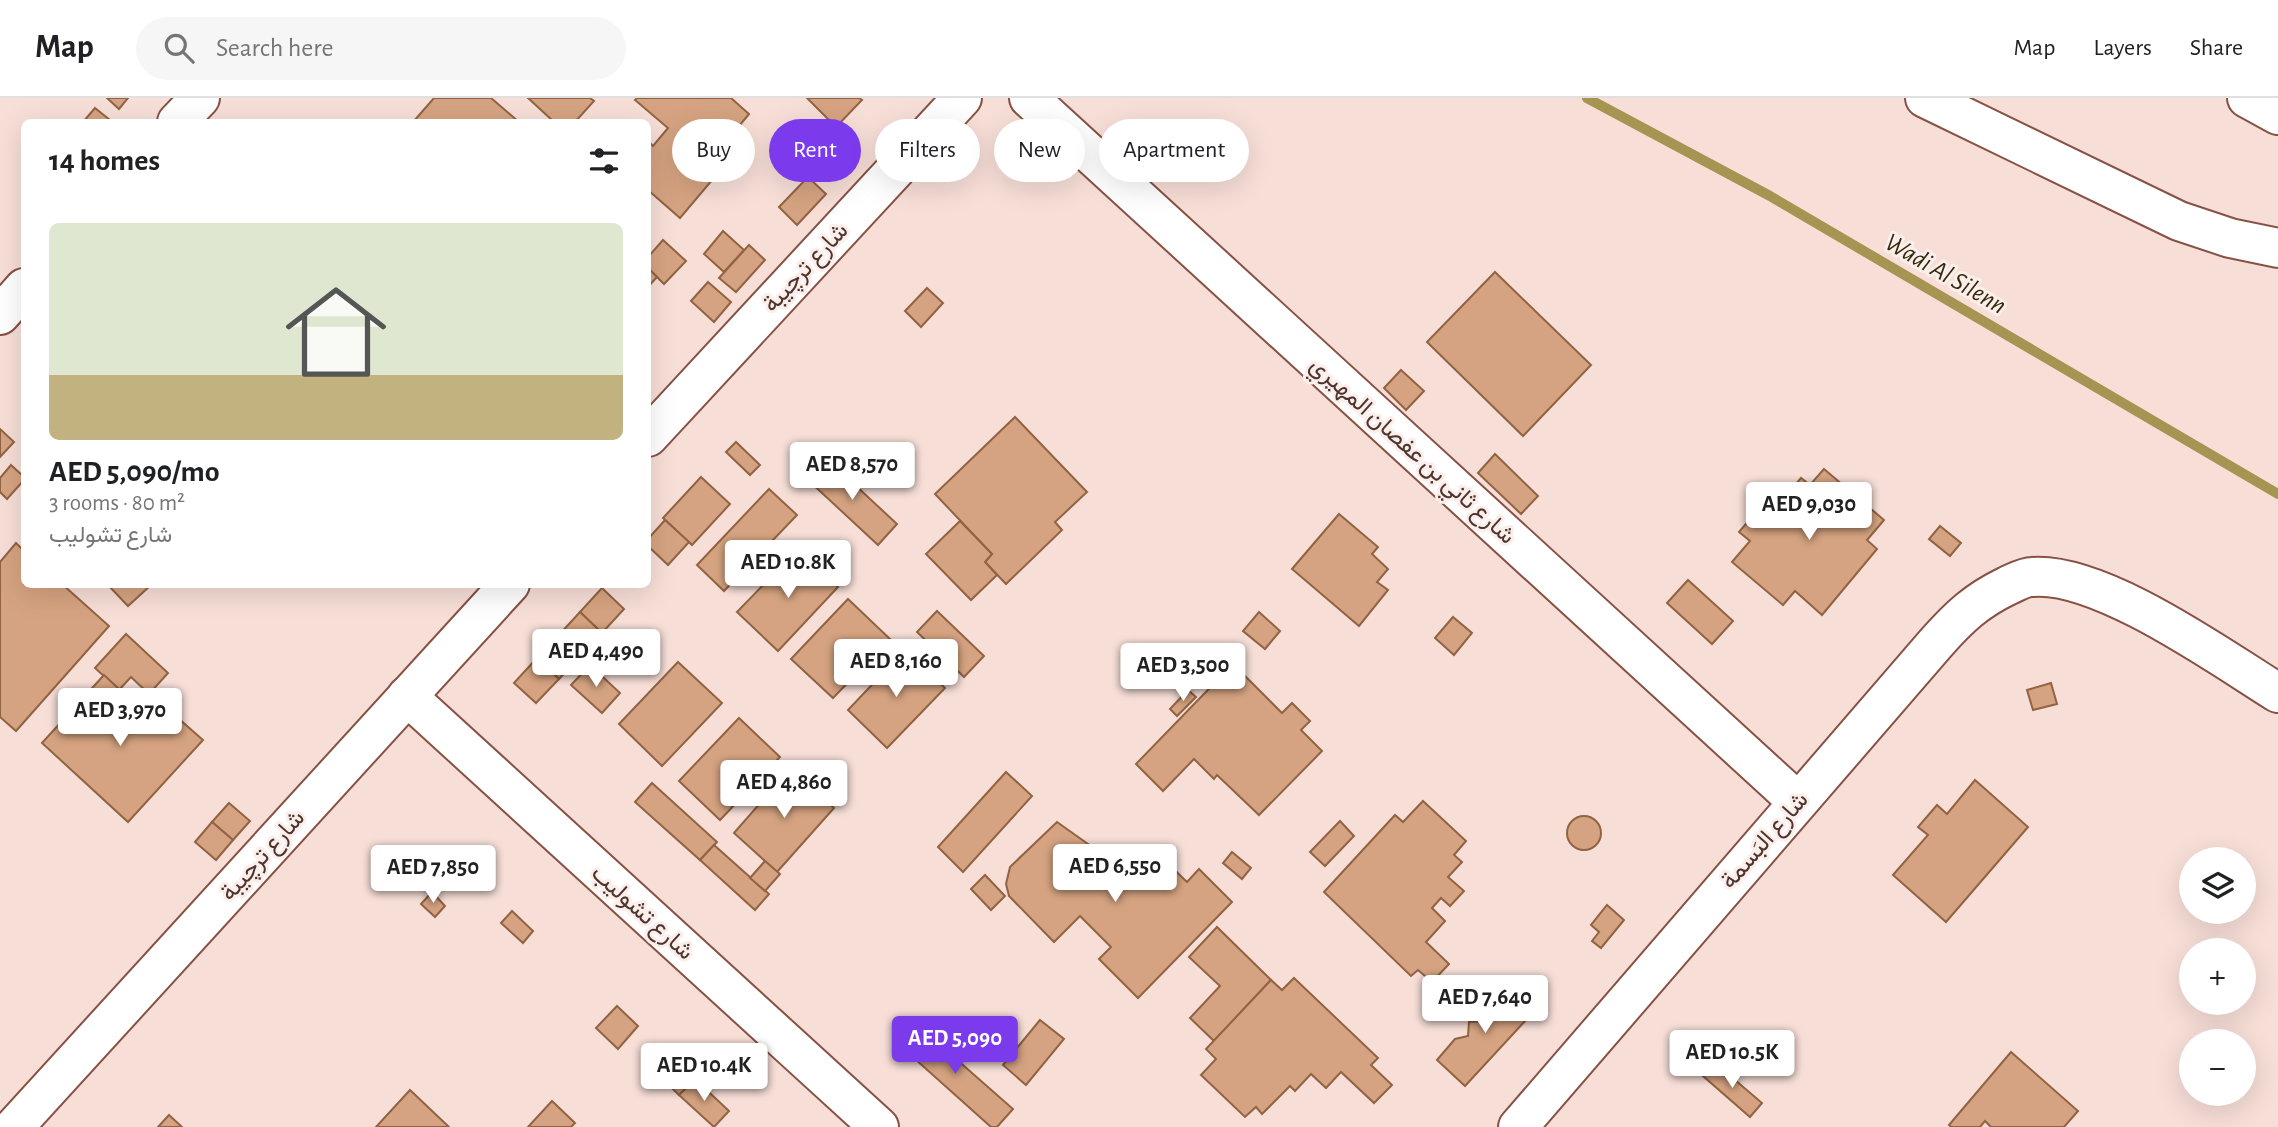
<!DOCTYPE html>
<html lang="en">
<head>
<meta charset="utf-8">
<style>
	body { margin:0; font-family:"Alegreya Sans",Vazirmatn,sans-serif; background:#f6f6f6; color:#202124; height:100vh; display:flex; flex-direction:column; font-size:26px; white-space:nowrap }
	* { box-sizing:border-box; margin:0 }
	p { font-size:23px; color:#757577 }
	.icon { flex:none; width:38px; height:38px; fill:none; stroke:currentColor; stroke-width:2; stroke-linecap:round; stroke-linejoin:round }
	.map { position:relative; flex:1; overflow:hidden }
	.details { position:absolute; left:21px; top:21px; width:630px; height:469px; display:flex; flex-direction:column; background:#fff; border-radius:10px; box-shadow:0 7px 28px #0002 }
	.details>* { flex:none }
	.guide { position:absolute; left:672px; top:21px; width:665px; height:63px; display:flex; gap:14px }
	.fabs { position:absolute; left:2179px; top:749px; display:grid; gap:14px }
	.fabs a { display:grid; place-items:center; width:77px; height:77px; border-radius:50%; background:#fff; box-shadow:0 7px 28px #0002; font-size:35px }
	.price { position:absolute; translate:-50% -60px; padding:0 16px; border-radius:7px; background:#fff; color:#222; font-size:23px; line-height:46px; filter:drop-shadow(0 2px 4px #0008) }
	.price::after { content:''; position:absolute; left:50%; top:42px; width:21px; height:16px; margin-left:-10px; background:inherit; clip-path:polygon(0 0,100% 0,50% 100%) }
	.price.active { background:#7c3aed; color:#fff }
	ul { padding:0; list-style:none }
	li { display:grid; align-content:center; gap:14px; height:371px; padding:0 28px }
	li span { display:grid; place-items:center; height:217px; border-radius:10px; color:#555 }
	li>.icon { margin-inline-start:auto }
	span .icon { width:126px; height:126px; fill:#fffc; stroke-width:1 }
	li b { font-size:30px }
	h2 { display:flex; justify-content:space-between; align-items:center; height:84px; padding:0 28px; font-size:30px }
	.tag { padding:0 24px; border-radius:32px; background:#fff; box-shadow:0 7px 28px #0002; font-size:24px; line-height:63px }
	.tag.active { background:#7c3aed; color:#fff }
	header { display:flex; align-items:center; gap:42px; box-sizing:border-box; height:98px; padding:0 35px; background:#fff; border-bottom:2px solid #e0e0e0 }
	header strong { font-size:33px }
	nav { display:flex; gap:38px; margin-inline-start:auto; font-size:24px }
	.search { width:490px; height:63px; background:#f6f6f6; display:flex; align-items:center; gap:18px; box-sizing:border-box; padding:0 24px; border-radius:38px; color:#757577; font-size:26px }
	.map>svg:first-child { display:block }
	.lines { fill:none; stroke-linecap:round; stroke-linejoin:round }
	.stream { stroke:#a59452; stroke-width:10 }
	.building { fill:#d5a381; stroke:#916343; stroke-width:2 }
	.minor-casing { stroke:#875144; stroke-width:42 }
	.minor { stroke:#fff; stroke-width:38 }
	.labels { text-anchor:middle; stroke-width:6; stroke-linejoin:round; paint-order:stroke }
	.street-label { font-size:24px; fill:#4d342e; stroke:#fbeeeb }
	.water-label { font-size:26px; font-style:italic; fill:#322a0c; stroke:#fbeeeb }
</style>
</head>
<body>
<header>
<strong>Map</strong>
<div class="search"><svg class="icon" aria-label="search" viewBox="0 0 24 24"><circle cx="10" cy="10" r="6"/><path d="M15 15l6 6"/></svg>Search here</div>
<nav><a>Map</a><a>Layers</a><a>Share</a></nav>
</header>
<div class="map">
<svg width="2278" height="1029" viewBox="0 0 2278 1029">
	<rect width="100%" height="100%" fill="#f7ded7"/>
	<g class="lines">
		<!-- stream -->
		<polyline class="stream" points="1587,0 1770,98 2278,396"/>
	</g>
	<!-- building -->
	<g class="building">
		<polygon points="107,0 128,0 119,11"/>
		<polygon points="434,0 491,0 519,24 413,24"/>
		<polygon points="528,0 590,0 594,3 575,24 554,24"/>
		<polygon points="637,0 731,0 749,16 730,39 741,48 680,120 648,92 648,43 653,48 668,30 635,2"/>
		<polygon points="807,0 859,0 862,2 836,29"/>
		<polygon points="95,10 110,22 109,24 83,24"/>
		<polygon points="808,79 826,96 797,127 779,109"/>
		<polygon points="723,133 744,152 724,174 704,156"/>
		<polygon points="663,142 686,163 664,186 648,170 648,159"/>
		<polygon points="749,147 765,162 736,194 719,180"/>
		<polygon points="648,170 657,179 648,189"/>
		<polygon points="1495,174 1591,267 1523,338 1427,244"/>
		<polygon points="708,184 731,204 714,224 691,203"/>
		<polygon points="927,190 943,205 921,229 905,213"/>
		<polygon points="1401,272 1424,293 1406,312 1384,290"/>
		<polygon points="1015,319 1087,394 1055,424 1062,432 1006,486 985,464 992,456 935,396"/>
		<polygon points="0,331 14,344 0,359"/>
		<polygon points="736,344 760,367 750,377 726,354"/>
		<polygon points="1495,356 1538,398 1521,416 1478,375"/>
		<polygon points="827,361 897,426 878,447 808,382"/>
		<polygon points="11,367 24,379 24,382 7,401 0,394 0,380"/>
		<polygon points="1824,371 1884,422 1867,442 1877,451 1822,517 1795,493 1783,507 1732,464 1750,443 1739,434 1764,405 1773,413 1801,380 1810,387"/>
		<polygon points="701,379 730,406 692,447 663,420"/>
		<polygon points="769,391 797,417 724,493 697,467"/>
		<polygon points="1339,416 1378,449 1372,456 1388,471 1377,484 1388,492 1359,528 1292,471"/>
		<polygon points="665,422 689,444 668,467 648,448 648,441"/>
		<polygon points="960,423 992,456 985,464 997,477 971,502 926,456"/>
		<polygon points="1940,428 1961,445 1950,458 1929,441"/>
		<polygon points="16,445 24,453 24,486 62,486 109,528 16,633 0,619 0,464"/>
		<polygon points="798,451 838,489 778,553 737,514"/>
		<polygon points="1688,482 1733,523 1712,546 1667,505"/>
		<polygon points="107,486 151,486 151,487 128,508"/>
		<polygon points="602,490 624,511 602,535 580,514"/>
		<polygon points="848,501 890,541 833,600 791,561"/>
		<polygon points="937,513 984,558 964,579 917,534"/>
		<polygon points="580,514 602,535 580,559 558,538"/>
		<polygon points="1259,514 1280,533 1265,551 1243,533"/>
		<polygon points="1453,519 1472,535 1454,557 1435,540"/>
		<polygon points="126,536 168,575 149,596 131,579 119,592 95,570"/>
		<polygon points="558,538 580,559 559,581 537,560"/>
		<polygon points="905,552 945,590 887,650 848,612"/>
		<polygon points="537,560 559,581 536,605 514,585"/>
		<polygon points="678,564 722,605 662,668 619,626"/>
		<polygon points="1233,566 1282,615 1292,605 1310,623 1301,632 1322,653 1259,717 1217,677 1214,681 1194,661 1163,693 1136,666"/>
		<polygon points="590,567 620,595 602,615 571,587"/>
		<polygon points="104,577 166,635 179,621 203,642 128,724 42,645"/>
		<polygon points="2051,585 2057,606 2033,612 2027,592"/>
		<polygon points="1188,592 1196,599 1177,618 1170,611"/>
		<polygon points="739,620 780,659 720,722 679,683"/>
		<polygon points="791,670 834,710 777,774 734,735"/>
		<polygon points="1006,674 1032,698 963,774 938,749"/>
		<polygon points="1975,682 2028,729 1946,824 1893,777 1928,737 1918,729 1937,707 1947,716"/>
		<polygon points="652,685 717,744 700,762 635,704"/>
		<polygon points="1423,703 1466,743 1454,757 1462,764 1448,779 1464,793 1450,808 1441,800 1432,810 1445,823 1426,844 1449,866 1432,884 1418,872 1411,878 1324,794 1395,717 1403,724"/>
		<polygon points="229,705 250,723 233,742 212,724"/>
		<circle cx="1584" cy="735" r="17"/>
		<polygon points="1340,723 1354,738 1325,768 1310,754"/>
		<polygon points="212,724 233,742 216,762 195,744"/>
		<polygon points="1057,724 1095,751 1128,785 1157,755 1187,784 1199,771 1232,804 1138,900 1099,861 1111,849 1080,818 1054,844 1009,798 1006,786 1010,769"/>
		<polygon points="714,747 769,796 755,812 700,762"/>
		<polygon points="1232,754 1251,770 1242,781 1223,765"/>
		<polygon points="438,756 438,775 419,776 419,757"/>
		<polygon points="765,763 780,776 765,793 750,780"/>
		<polygon points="985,777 1005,798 991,812 971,791"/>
		<polygon points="432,794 445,808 435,819 421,806"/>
		<polygon points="1607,807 1624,822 1601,850 1592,843 1599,834 1591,827"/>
		<polygon points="512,813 533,833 523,845 501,825"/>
		<polygon points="1217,829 1271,882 1214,943 1190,920 1220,888 1189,859"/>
		<polygon points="1294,880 1378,960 1371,967 1392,987 1374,1005 1341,974 1326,990 1311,976 1295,993 1290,988 1262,1016 1256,1009 1245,1019 1201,977 1216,961 1206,951 1271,882 1282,892"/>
		<polygon points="1517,884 1526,922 1465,988 1437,962 1455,941 1468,938 1469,924 1485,923 1483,904 1503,904 1499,887"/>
		<polygon points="617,908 638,928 618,951 596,930"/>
		<polygon points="1040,922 1064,941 1026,987 1003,967"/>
		<polygon points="914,924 1013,1011 997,1029 991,1029 896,944"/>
		<polygon points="664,950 695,981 679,997 648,966"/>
		<polygon points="2011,954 2078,1013 2064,1029 1991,1029 1985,1023 1980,1029 1951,1029 1949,1027"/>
		<polygon points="1714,964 1762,1005 1750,1019 1703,978"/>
		<polygon points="695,981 729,1013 714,1029 679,997"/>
		<polygon points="410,992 449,1029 376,1029"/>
		<polygon points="552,1003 575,1025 571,1029 528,1029"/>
		<polygon points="169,1017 182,1029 158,1029"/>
	</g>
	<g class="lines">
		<!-- minor casing -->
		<g class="minor-casing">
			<g id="minor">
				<polyline points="1029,0 1797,703"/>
				<polyline points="1925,0 2179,123 2230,140 2278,150"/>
				<polyline points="2247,0 2278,17"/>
				<polyline points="177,24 200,0"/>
				<polyline points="0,217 24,190"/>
				<polyline points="648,339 962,0"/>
				<polyline points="407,598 879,1029"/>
				<polyline points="14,1029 510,486"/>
				<path d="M1518 1029 1936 545C1959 519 1976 503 2007 488 2014 485 2024 479 2032 479 2100 473 2220 559 2278 595"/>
			</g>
		</g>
		<!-- minor -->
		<use href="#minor" class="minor"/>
	</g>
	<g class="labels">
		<!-- street labels -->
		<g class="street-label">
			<text transform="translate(805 169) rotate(-47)" y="8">شارع ترچيبة</text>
			<text transform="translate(1413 352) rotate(42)" y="8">شارع ثاني بن عفصان المهيري</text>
			<text transform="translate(1764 742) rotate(-49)" y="8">شارع البَسمة</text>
			<text transform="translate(262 757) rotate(-48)" y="8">شارع ترچيبة</text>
			<text transform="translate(643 814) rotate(42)" y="8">شارع تشوليب</text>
		</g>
		<!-- water labels -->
		<g class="water-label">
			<text transform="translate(1946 175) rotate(30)" y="9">Wadi Al Silenn</text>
		</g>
	</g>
</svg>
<div class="fabs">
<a><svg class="icon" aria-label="layers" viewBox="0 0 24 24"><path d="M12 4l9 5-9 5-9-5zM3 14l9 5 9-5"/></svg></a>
<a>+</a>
<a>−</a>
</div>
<b class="price" style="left:852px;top:404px">AED 8,570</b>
<b class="price" style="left:1809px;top:444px">AED 9,030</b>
<b class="price" style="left:788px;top:502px">AED 10.8K</b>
<b class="price" style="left:596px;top:591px">AED 4,490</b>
<b class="price" style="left:896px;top:601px">AED 8,160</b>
<b class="price" style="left:1183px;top:605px">AED 3,500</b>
<b class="price" style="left:120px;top:650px">AED 3,970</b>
<b class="price" style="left:784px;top:722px">AED 4,860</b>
<b class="price" style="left:1115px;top:806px">AED 6,550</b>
<b class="price" style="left:433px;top:807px">AED 7,850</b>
<b class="price" style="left:1485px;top:937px">AED 7,640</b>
<b class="price active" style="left:955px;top:978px">AED 5,090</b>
<b class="price" style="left:1732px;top:992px">AED 10.5K</b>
<b class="price" style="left:704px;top:1005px">AED 10.4K</b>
<div class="guide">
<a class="tag">Buy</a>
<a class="tag active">Rent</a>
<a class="tag">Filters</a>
<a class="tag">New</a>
<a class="tag">Apartment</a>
</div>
<section class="details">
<h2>14 homes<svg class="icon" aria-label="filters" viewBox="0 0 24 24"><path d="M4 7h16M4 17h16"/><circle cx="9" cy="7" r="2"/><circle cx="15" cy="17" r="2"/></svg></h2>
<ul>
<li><span style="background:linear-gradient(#dfe7d0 70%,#c2b280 0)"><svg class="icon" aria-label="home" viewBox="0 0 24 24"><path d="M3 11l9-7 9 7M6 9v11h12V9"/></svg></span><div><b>AED 5,090/mo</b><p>3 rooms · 80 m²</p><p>شارع تشوليب</p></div></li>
</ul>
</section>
</div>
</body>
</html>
